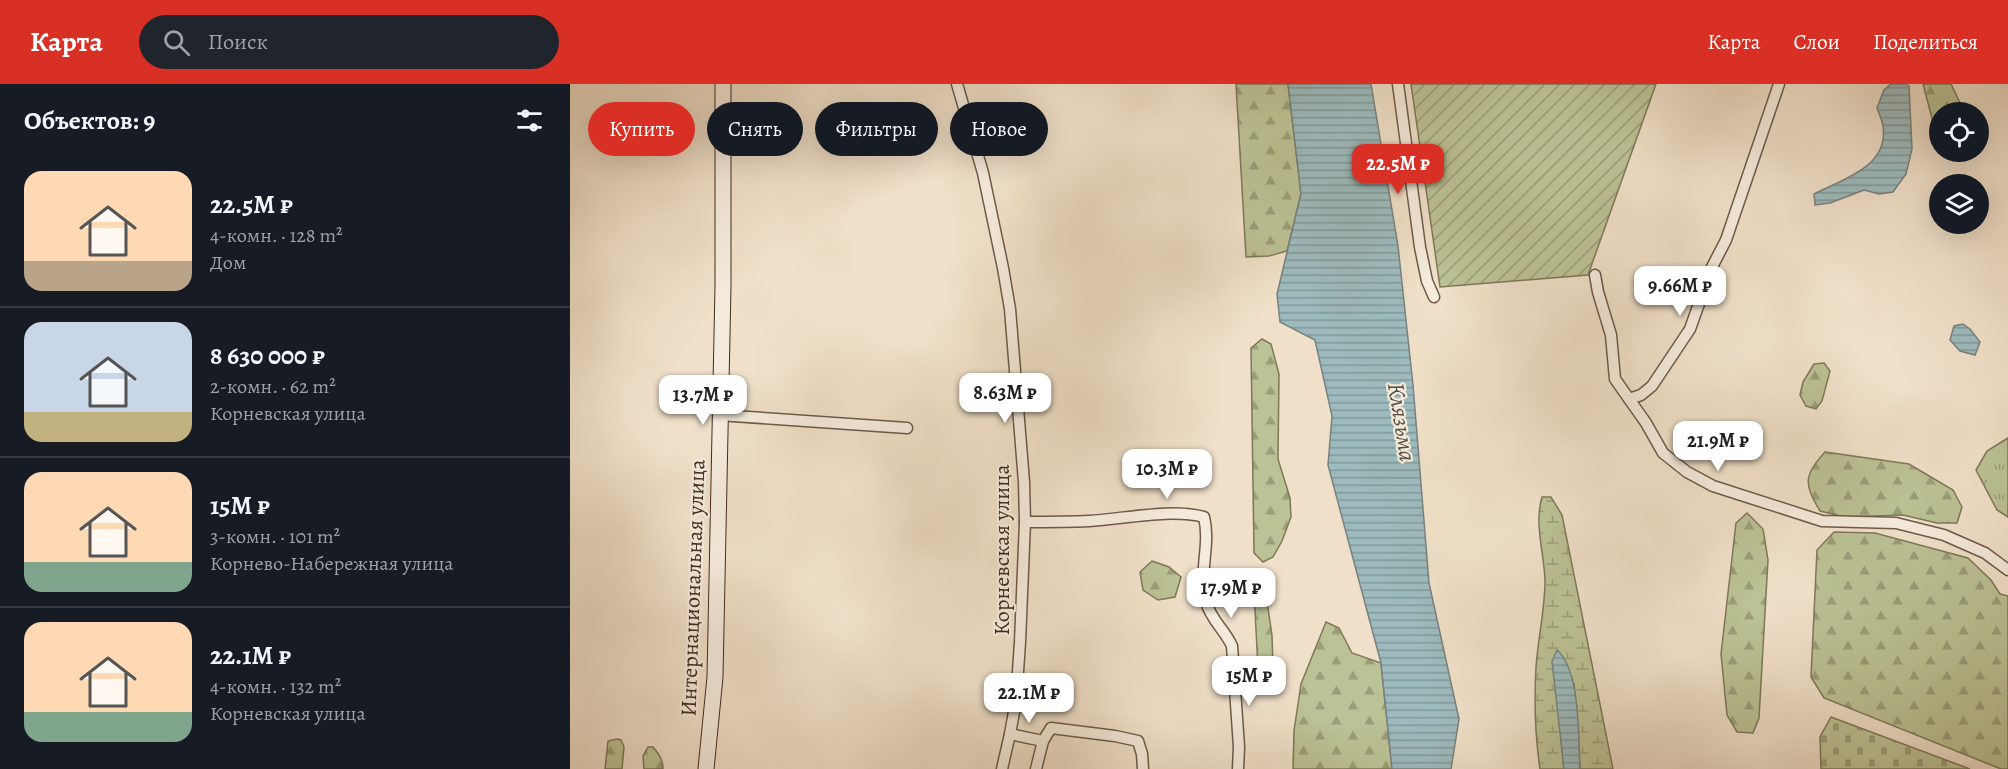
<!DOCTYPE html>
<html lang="ru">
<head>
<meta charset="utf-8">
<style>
	body { margin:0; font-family:Alegreya,serif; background:#20242c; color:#f1f3f6; height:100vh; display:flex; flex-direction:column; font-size:22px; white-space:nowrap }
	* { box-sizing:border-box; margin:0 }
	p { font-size:20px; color:#9ea1a6 }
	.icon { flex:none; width:33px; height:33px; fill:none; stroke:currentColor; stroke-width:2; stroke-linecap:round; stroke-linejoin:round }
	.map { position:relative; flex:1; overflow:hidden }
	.sheet { display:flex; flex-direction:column; background:#171b24; width:570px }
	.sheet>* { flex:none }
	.banner { position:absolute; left:18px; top:18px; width:570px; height:54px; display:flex; gap:12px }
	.fabs { position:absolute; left:1359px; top:18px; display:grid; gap:12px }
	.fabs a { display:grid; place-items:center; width:60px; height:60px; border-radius:50%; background:#171b24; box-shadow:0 6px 24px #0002; font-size:30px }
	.price { position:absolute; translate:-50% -51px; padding:0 14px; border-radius:12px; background:#fff; color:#222; font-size:20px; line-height:39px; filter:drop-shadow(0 2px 3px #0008) }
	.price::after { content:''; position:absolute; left:50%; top:36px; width:18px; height:14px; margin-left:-9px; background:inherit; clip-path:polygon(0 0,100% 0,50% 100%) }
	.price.on { background:#d93025; color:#fff }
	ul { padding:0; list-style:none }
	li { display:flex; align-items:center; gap:18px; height:150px; padding:0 24px }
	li+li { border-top:2px solid #363941 }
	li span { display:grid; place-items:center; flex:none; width:168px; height:120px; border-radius:18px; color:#555 }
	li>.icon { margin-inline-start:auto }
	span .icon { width:72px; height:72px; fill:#fffc; stroke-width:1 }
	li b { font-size:26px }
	h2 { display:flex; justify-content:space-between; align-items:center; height:72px; padding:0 24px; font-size:26px }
	.pill { padding:0 21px; border-radius:27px; background:#171b24; box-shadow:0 6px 24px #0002; font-size:21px; line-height:54px }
	.pill.on { background:#d93025; color:#fff }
	header { display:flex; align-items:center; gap:36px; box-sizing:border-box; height:84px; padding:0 30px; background:#d93025; color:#fff }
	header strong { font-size:28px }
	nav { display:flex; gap:33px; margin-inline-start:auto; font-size:21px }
	.search { width:420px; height:54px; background:#20242c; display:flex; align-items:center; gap:15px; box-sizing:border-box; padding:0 21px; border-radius:33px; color:#9ea1a6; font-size:22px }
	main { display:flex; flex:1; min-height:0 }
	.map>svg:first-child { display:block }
	.grass { fill:url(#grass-tufts); stroke:#7e7859; stroke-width:1.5 }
	.forest { fill:url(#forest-firs); stroke:#7e7859; stroke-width:1.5 }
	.wetland { fill:url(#wetland-marsh); stroke:#7e7859; stroke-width:1.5 }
	.cemetery { fill:url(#cemetery-stones); stroke:#7e7859; stroke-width:1.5 }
	.garden { fill:url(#garden-furrows); stroke:#7e7859; stroke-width:1.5 }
	.water { fill:url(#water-rules); stroke:#78827e; stroke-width:1.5 }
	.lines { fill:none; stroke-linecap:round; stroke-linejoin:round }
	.street-casing { stroke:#6d5a48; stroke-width:13 }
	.secondary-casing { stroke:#412d1d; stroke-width:17 }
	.street { stroke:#f5ebdc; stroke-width:10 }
	.secondary { stroke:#f5ebdc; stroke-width:15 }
	.labels { text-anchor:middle; stroke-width:4.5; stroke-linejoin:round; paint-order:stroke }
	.street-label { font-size:22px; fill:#412d1d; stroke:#f5ebdc }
	.water-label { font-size:24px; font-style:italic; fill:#585045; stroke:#f5ebdc }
</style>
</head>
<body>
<header>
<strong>Карта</strong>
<div class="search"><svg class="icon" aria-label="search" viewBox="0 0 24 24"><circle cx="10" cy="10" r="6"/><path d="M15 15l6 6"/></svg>Поиск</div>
<nav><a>Карта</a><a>Слои</a><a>Поделиться</a></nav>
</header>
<main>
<section class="sheet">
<h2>Объектов: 9<svg class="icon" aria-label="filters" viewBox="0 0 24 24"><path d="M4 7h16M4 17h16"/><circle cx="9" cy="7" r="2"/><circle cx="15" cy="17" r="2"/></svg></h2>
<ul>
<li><span style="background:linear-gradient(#ffd9b3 75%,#b9a48a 0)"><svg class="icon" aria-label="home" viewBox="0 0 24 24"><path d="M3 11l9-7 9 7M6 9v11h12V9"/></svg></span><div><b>22.5M ₽</b><p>4-комн. · 128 m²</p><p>Дом</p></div></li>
<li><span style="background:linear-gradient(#c9d6e8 75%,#c2b280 0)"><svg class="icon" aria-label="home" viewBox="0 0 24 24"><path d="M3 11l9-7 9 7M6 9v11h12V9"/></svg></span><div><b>8 630 000 ₽</b><p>2-комн. · 62 m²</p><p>Корневская улица</p></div></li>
<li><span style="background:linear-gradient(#ffd9b3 75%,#7fa58c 0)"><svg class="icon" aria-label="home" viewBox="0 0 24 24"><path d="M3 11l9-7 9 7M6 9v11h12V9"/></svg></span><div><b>15M ₽</b><p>3-комн. · 101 m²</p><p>Корнево-Набережная улица</p></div></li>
<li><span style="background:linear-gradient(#ffd9b3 75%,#7fa58c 0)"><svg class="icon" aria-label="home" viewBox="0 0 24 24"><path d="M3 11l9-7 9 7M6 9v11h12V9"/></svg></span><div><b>22.1M ₽</b><p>4-комн. · 132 m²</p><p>Корневская улица</p></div></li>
</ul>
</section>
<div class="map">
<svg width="1438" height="685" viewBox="0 0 1438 685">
	<defs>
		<pattern id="grass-tufts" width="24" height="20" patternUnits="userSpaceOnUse" patternTransform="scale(1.5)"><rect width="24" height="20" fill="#bbc295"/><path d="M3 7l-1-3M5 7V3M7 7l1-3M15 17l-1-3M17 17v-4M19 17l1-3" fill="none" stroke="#9a9e79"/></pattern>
		<pattern id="forest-firs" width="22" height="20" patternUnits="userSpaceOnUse" patternTransform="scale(1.5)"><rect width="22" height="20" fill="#bbc295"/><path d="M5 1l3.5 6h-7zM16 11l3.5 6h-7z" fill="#9a9e79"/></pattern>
		<pattern id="wetland-marsh" width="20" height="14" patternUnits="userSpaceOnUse" patternTransform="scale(1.5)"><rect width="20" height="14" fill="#bbc295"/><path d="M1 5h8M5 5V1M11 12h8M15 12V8" fill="none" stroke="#9a9e79"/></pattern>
		<pattern id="cemetery-stones" width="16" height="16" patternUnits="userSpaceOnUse" patternTransform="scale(1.5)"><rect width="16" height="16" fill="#bbc295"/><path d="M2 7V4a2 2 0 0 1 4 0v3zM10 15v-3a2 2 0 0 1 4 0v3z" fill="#9a9e79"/></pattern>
		<pattern id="garden-furrows" width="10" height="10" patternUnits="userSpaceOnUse" patternTransform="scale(1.5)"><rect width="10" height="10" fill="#bbc295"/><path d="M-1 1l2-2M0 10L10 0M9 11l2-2" fill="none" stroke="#9a9e79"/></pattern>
		<pattern id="water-rules" width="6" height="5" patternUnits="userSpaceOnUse" patternTransform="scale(1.5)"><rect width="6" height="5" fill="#9dbbbe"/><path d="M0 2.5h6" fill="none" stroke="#82989a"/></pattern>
	</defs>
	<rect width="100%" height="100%" fill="#f0e0c9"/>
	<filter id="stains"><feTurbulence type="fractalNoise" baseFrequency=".00333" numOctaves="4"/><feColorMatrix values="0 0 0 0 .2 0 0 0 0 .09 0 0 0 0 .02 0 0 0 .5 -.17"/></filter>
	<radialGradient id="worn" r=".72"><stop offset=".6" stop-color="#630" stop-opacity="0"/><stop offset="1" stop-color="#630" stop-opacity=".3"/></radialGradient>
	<!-- grass -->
	<polygon class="grass" points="1438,354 1438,433 1427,426 1406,386 1417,367"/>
	<!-- forest -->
	<g class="forest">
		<polygon points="666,0 718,0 731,110 717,167 699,172 676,173"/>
		<polygon points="1353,0 1381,0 1392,23 1391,28 1370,28 1369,55 1367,53"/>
		<polygon points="692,255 701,260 709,290 708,375 720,414 721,433 712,457 703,473 693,478 684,469 681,264"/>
		<polygon points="1254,279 1260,287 1252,317 1246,325 1236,322 1230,311 1233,298 1244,280"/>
		<path d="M1255 368 1339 380 1383 406 1392 423 1387 439H1367L1333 431 1275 433 1250 427C1234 400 1233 392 1255 368Z"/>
		<polygon points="1177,429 1193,445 1198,476 1189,634 1183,649 1167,648 1157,631 1151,570 1166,439"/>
		<polygon points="1264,448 1305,449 1398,474 1421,496 1430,510 1438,512 1438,685 1431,685 1254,614 1241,593 1247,466"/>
		<polygon points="582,477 599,483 611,493 605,513 588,516 573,506 570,488"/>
		<polygon points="688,499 695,505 702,551 703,582 700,601 689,604 684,507"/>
		<polygon points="756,538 769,544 782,569 811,579 822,685 723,685 724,647 731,600"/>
		<polygon points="47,655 51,656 54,663 52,685 35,685 38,657"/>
		<path d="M78 663H83C89 670 93 676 93 685H74L73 672Z"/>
	</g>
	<!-- wetland -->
	<path class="wetland" d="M972 413H981L992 431 1043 685H1010L1004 599 990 642 994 685H970C965 651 964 618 966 583 968 554 975 526 975 496 974 468 964 440 972 413Z"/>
	<!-- cemetery -->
	<polygon class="cemetery" points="1261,633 1400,685 1251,685 1250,653"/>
	<!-- garden -->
	<polygon class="garden" points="841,0 1086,0 1018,191 870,203"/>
	<!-- water -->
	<g class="water">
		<polygon points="718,0 801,0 828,162 843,301 859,499 889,635 881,685 822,685 811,579 758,381 762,332 745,256 710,238 707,210 731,110"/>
		<path d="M1321 0H1336L1339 2 1342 65 1336 90 1323 108 1309 110 1294 106 1260 119 1245 121 1244 110C1273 95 1319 83 1313 42 1312 36 1309 29 1307 24L1314 6Z"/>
		<polygon points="1393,240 1400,245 1410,258 1405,271 1390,267 1380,256 1384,242"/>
		<path d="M987 566C1011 587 1008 653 1010 685H994L982 577Z"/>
	</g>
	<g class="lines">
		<!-- street casing -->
		<g class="street-casing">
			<g id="street">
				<polyline points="387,0 413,89 433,184 440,225 454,398 455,438 450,558 446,617 440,650 432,685"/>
				<polyline points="828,0 850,163 857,197 864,213"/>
				<polyline points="1025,191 1028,208 1041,251 1045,295 1076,339 1093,369 1117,388 1143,402 1252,437 1326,439 1374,451 1415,469 1438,486"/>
				<polyline points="1059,315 1071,311 1082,302 1120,245 1142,183 1156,156 1209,0"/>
				<polyline points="149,331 337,344"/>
				<path d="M455 438C476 438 498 438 519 437 555 435 600 424 634 433 641 461 628 489 636 518 641 536 655 546 662 562L669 663 668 685"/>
				<polyline points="440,650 473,657"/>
				<polyline points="466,685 473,657 481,644 545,652 568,657 572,670 573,685"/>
			</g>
		</g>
		<!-- secondary casing -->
		<g class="secondary-casing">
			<polyline id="secondary" points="136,685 145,593 153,202 153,0"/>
		</g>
		<!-- street -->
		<use href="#street" class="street"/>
		<!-- secondary -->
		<use href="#secondary" class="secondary"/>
	</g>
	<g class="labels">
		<!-- street labels -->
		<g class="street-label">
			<text transform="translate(431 466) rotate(-90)" y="8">Корневская улица</text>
			<text transform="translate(122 504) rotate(-88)" y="8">Интернациональная улица</text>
		</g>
		<!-- water labels -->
		<g class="water-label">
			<text transform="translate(832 338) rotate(81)" y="8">Клязьма</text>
		</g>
	</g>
	<rect width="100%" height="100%" filter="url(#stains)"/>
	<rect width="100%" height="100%" fill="url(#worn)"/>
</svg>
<div class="fabs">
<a><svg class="icon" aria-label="locate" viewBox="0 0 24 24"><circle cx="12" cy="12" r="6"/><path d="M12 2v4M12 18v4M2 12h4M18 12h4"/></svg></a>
<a><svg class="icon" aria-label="layers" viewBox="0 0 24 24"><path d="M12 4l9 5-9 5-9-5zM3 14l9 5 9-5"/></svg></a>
</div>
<b class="price on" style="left:828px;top:111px">22.5M ₽</b>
<b class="price" style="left:1110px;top:233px">9.66M ₽</b>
<b class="price" style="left:435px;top:340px">8.63M ₽</b>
<b class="price" style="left:133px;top:342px">13.7M ₽</b>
<b class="price" style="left:1148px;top:388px">21.9M ₽</b>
<b class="price" style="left:597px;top:416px">10.3M ₽</b>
<b class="price" style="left:661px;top:535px">17.9M ₽</b>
<b class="price" style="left:679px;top:623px">15M ₽</b>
<b class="price" style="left:459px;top:640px">22.1M ₽</b>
<div class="banner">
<a class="pill on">Купить</a>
<a class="pill">Снять</a>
<a class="pill">Фильтры</a>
<a class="pill">Новое</a>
</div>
</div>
</main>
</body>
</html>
